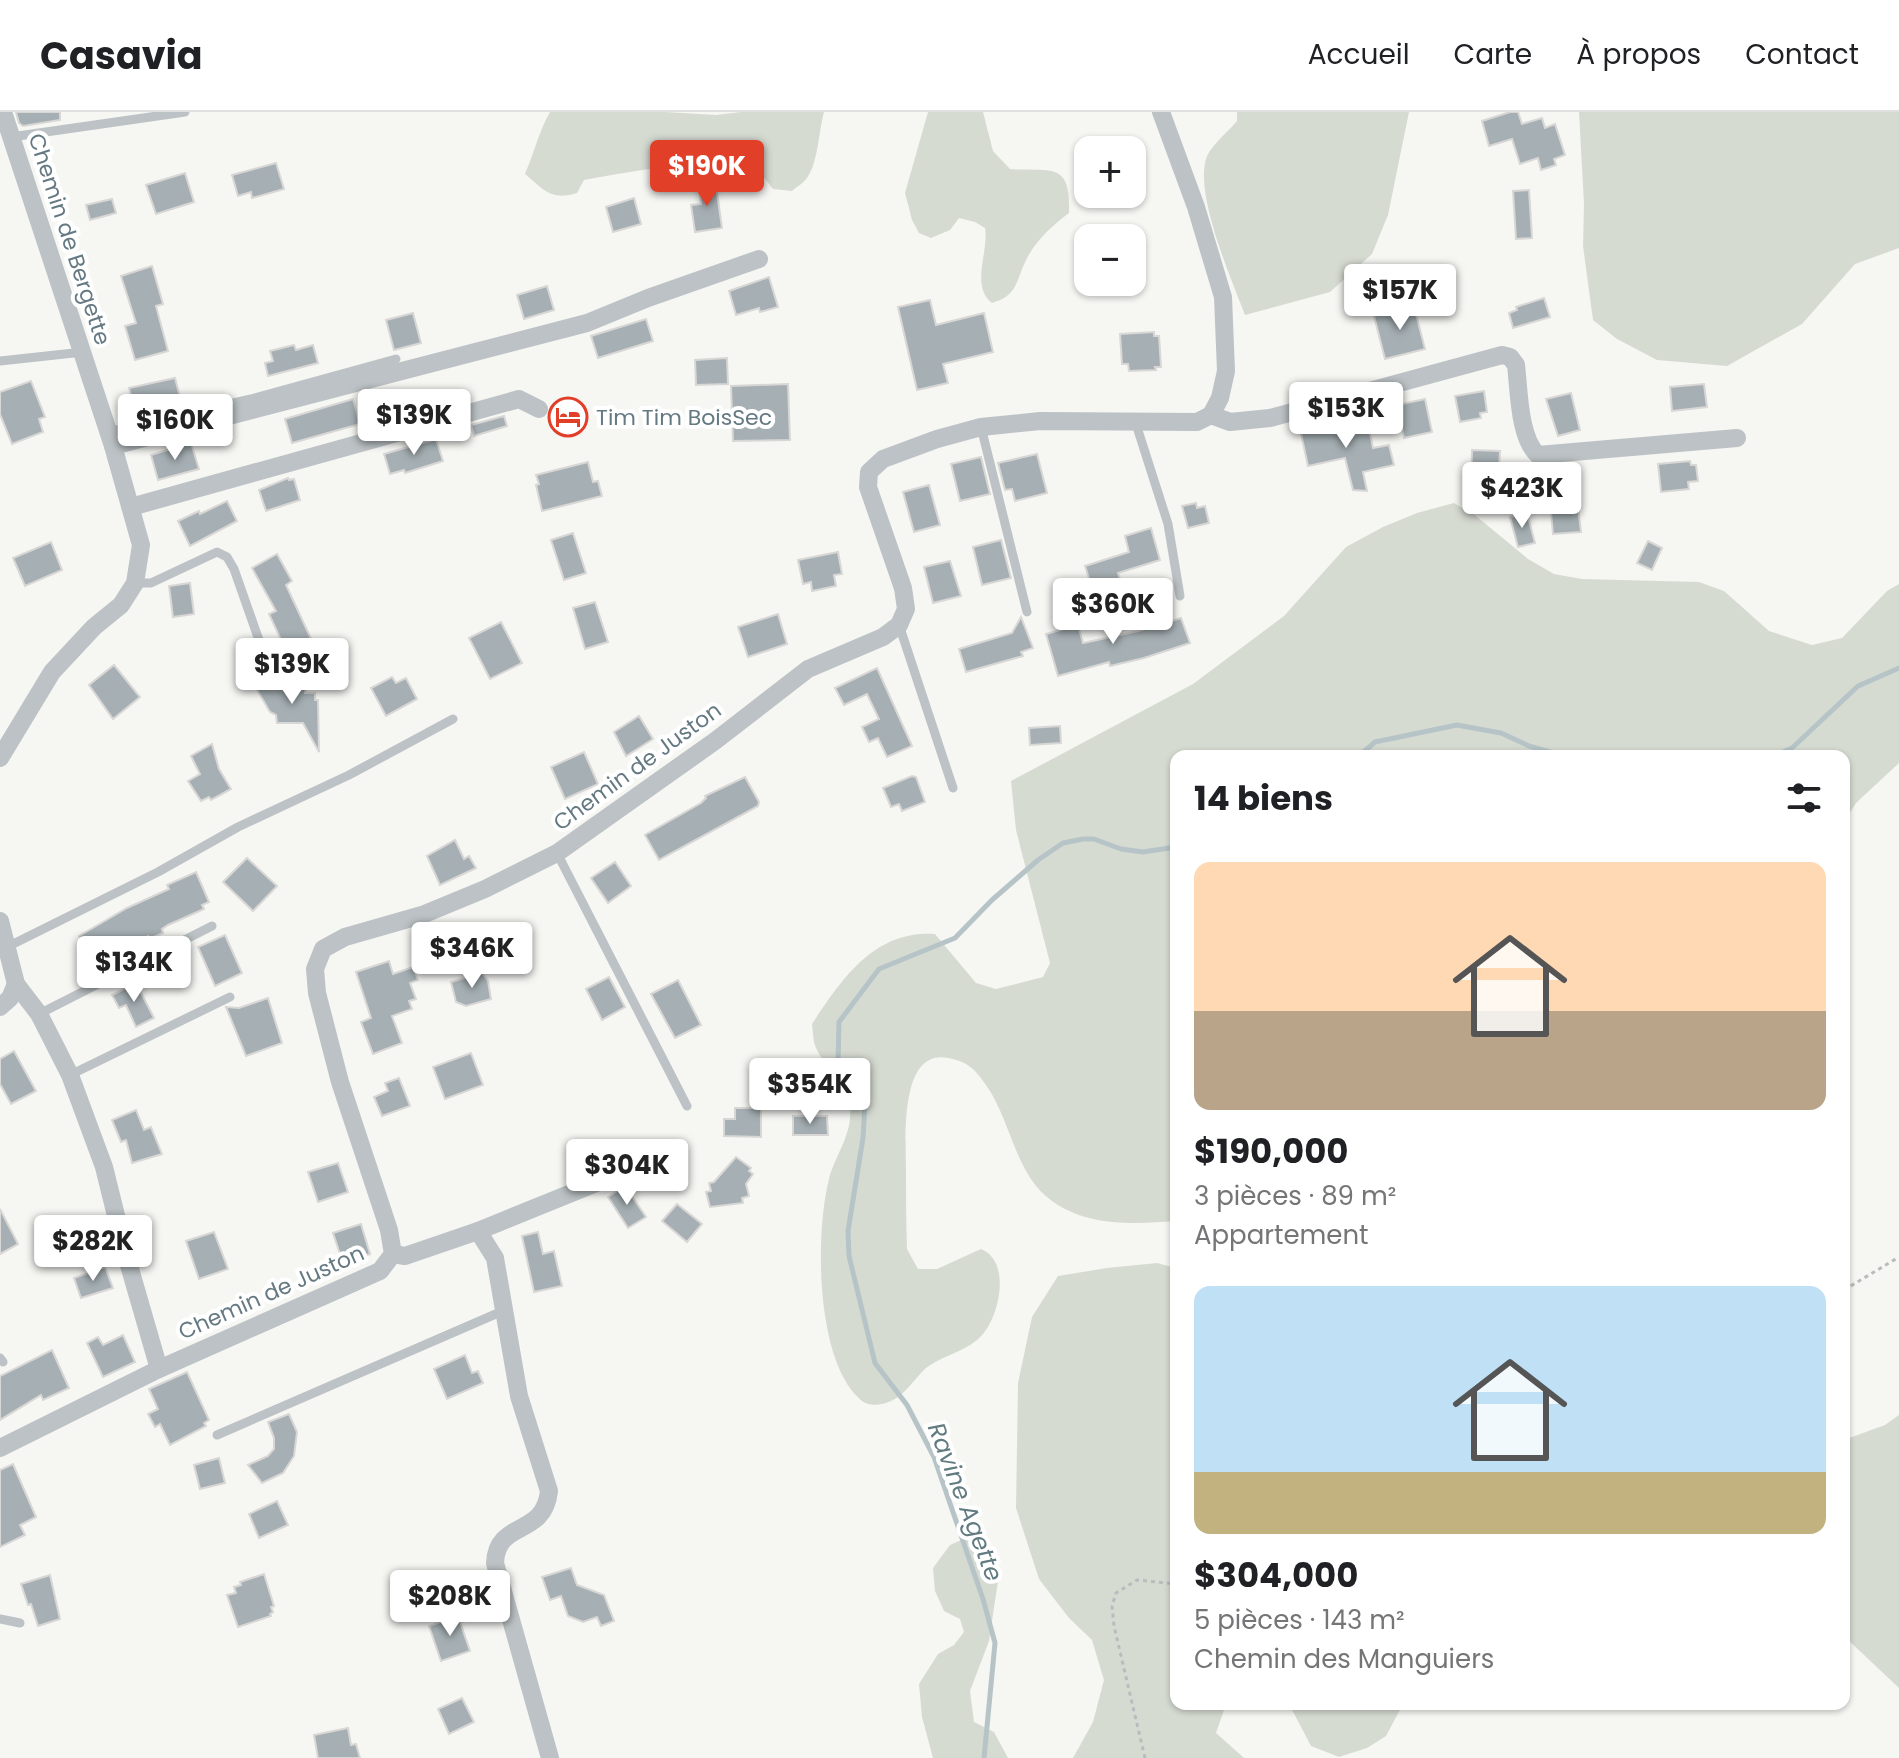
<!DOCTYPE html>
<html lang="fr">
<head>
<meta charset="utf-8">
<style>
	body { margin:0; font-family:Poppins,sans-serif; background:#f2f2f2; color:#202124; height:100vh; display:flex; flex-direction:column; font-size:30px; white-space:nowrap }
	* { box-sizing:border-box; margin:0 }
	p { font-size:26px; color:#757577 }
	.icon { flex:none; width:44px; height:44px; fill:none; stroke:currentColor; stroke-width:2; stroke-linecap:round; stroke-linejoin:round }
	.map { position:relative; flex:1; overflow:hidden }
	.sheet { position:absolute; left:1170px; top:638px; width:680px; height:960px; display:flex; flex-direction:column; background:#fff; border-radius:16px; box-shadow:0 2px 6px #0004 }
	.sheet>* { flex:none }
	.controls { position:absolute; left:1074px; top:24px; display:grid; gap:16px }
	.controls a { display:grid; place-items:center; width:72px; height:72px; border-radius:16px; background:#fff; box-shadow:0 2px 6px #0004; font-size:40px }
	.price { position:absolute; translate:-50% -68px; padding:0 18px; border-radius:8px; background:#fff; color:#222; font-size:26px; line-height:52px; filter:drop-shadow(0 2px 4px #0008) }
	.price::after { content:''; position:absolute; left:50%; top:48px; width:24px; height:18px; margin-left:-12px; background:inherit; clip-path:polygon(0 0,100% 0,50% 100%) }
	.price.selected { background:#e13f28; color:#fff }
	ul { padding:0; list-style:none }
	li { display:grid; align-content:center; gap:16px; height:424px; padding:0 24px }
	li span { display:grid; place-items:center; height:248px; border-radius:16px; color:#555 }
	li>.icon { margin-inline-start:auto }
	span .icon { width:144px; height:144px; fill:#fffc; stroke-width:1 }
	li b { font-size:34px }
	h2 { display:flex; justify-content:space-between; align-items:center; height:96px; padding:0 24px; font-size:34px }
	header { display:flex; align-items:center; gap:48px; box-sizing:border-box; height:112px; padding:0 40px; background:#fff; border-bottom:2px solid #e0e0e0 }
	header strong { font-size:38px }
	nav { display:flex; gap:44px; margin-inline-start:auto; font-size:28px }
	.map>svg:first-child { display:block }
	.green { fill:#d6dbd2 }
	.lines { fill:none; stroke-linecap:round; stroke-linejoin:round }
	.stream { stroke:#b6c4c7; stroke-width:5 }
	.building { fill:#a6b0b4; stroke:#d8d7d5; stroke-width:2 }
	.path { stroke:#b9bcbe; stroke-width:3; stroke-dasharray:4 4; stroke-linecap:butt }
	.lane { stroke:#bcc2c5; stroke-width:9 }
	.street { stroke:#bcc2c5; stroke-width:18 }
	.labels { text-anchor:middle; stroke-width:8; stroke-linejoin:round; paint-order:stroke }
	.street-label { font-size:22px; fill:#657983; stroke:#fff }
	.poi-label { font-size:22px; fill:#657983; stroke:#fff; text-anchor:start }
	.water-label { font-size:24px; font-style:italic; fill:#617b80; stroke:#fff }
</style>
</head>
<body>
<header>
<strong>Casavia</strong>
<nav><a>Accueil</a><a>Carte</a><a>À propos</a><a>Contact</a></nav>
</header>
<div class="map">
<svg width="1899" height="1646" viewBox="0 0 1899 1646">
	<rect width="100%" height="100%" fill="#f6f6f3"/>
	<!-- green -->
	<g class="green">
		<path d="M550 0H665L716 3 741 0H824C819 18 818 51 807 66 804 71 796 75 792 79L773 77C768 71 763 63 757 58 731 40 618 62 584 68L577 81C551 89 544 78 525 62 534 41 539 19 550 0Z"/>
		<path d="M928 0H983L993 39 1010 57C1052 60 1071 49 1069 101 1052 114 1036 128 1026 148 1016 168 1018 184 992 191 970 174 989 140 985 116L975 110 959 106 950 118 931 126 919 121 912 108 905 81Z"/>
		<path d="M1237 0H1409L1388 103 1372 142 1330 180 1245 203C1231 166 1195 84 1206 47 1210 34 1228 20 1237 9Z"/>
		<polygon points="1579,0 1899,0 1899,136 1855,152 1802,212 1727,254 1657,248 1617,227 1593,208 1583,134 1584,92"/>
		<path d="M1454 391 1476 404 1528 447 1554 462 1582 467 1699 470 1724 479 1769 519 1812 533 1842 526 1887 479 1899 472V651L1856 691 1844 710V644H1176V1109C1134 1112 1088 1115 1052 1089 1015 1063 1011 1008 986 973 974 956 968 950 948 946 899 936 906 1028 906 1057 906 1084 906 1110 907 1137L918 1157H937L981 1137C1011 1149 1000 1202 983 1222 969 1239 943 1243 926 1256 915 1266 904 1284 891 1289 882 1293 870 1295 862 1289 815 1251 815 1121 829 1067 836 1040 853 1024 850 992 848 969 824 955 816 936 813 929 813 919 812 912 842 867 874 818 935 822L976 871 996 877 1043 865 1050 851 1016 718 1011 669 1193 572 1284 504 1346 435 1383 415 1417 401Z"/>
		<polygon points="1157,1151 1176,1156 1176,1592 1229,1592 1225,1595 1216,1621 1244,1646 1073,1646 1093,1610 1104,1568 1092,1528 1069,1506 1039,1467 1016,1396 1018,1271 1032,1205 1058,1164 1107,1156"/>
		<polygon points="1899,1303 1899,1576 1844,1524 1844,1328 1885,1313"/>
		<polygon points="968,1425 987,1443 998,1469 989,1529 970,1579 974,1610 994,1620 1008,1646 933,1646 922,1605 919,1572 938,1542 954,1533 964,1520 960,1507 944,1499 935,1479 933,1456 950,1433"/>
		<polygon points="1289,1592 1403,1592 1386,1624 1367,1636 1339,1645 1311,1634"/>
	</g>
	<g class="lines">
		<!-- stream -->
		<g class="stream">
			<polyline points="1359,644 1375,630 1457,613 1501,621 1529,634 1564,644"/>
			<polyline points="1774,644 1792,636 1858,574 1899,556"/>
			<polyline points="984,1646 995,1531 983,1487 934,1345 907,1293 875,1251 849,1144 848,1119 863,1026 866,974 838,951 839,910 879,857 955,826 992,788 1038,748 1063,731 1083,727 1094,727 1121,737 1143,740 1176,735"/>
		</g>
	</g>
	<!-- building -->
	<g class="building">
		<polygon points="16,0 60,0 60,8 23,14 19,11"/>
		<polygon points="1510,0 1518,0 1522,12 1542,6 1545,16 1555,12 1565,43 1554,47 1556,53 1541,58 1538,46 1520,52 1512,27 1489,34 1482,9"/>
		<polygon points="276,51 284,77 252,86 251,80 238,84 232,63"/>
		<polygon points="185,61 194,90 156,102 146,73"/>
		<polygon points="715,66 722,116 695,120 691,93 701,92 698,69"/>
		<polygon points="1529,78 1532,126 1516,127 1513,79"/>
		<polygon points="634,86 641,112 613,120 606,95"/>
		<polygon points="112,87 116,101 90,108 86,93"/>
		<polygon points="152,154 163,192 156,194 168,239 135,248 125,214 136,211 121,164"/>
		<polygon points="769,165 778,195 760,200 759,196 736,203 729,179"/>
		<polygon points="547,174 554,198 524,207 517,183"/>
		<polygon points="1544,186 1550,205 1513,216 1509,201 1517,198 1516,195"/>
		<polygon points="930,188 936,213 984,201 993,240 943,252 948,271 917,278 898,195"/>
		<polygon points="1414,194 1425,237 1385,247 1374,204"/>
		<polygon points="413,201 421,231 394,238 386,208"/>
		<polygon points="646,207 653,229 598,246 591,224"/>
		<polygon points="1154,220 1154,224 1159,224 1161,255 1155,255 1156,258 1129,259 1128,252 1122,252 1120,222"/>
		<polygon points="294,233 296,238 313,233 318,251 268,264 265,251 273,249 270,239"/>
		<polygon points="727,246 728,272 696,273 695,248"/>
		<polygon points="175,266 180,285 135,299 129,276"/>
		<polygon points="31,269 45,305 39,307 43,320 12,332 0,302 0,280"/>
		<polygon points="788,272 790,328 733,329 731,274"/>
		<polygon points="1704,272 1707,295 1672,299 1670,275"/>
		<polygon points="1484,279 1487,300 1480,301 1481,306 1460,310 1455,284"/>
		<polygon points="1571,281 1580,318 1558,324 1546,287"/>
		<polygon points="353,287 360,312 292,331 285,307"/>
		<polygon points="1425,287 1432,320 1404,326 1397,293"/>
		<polygon points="504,304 507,314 474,324 471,313"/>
		<polygon points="1330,310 1332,320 1368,312 1373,336 1389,333 1394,353 1363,360 1367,379 1353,378 1345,346 1308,354 1300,317"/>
		<polygon points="436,327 443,349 405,361 404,358 390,362 384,342"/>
		<polygon points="191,331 199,357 158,368 151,343"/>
		<polygon points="1472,338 1500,339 1499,357 1489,357 1488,374 1471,373"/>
		<polygon points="1037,342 1047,381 1015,389 1012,377 1005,378 998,351"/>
		<polygon points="981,345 990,382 960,389 951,352"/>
		<polygon points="1690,349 1691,353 1696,353 1698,369 1688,370 1689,377 1661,380 1658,352"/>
		<polygon points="588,350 593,370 598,369 602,384 542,399 536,373 539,372 536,363"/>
		<polygon points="288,366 289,368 294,367 300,388 266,399 259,378"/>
		<polygon points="929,373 940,413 914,420 903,380"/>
		<polygon points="1570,377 1571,395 1578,394 1581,420 1553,422 1549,379"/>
		<polygon points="227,389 237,409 190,434 178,409 199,399 200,402"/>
		<polygon points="1196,391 1197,396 1205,394 1209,411 1188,416 1182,394"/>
		<polygon points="1527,401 1535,431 1518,435 1510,405"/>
		<polygon points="1151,416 1160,448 1118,461 1121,471 1093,479 1085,454 1129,440 1125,424"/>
		<polygon points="573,421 586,461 564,468 551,428"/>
		<polygon points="1001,428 1011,466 982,473 973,435"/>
		<polygon points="1648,429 1662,436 1652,458 1637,451"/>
		<polygon points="51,430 62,458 25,474 13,446"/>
		<polygon points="838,440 842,462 834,463 836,474 812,479 811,470 803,472 798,448"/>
		<polygon points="277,442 292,469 286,473 314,533 289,545 269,502 276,499 252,456"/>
		<polygon points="950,449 961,484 933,491 924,455"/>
		<polygon points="190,471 194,502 173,505 169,474"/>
		<polygon points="595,490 608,530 585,537 573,496"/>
		<polygon points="778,502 787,532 748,545 738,515"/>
		<polygon points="1021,505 1033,536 1021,540 1023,544 966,560 959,537 1012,521"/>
		<polygon points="1181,506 1190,531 1144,546 1110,554 1109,550 1058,564 1046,522 1078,513 1083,531 1138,519"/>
		<polygon points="501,510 522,551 490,567 469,526"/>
		<polygon points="114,553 140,585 113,607 89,573"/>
		<polygon points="877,556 912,634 887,645 878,626 869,630 862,615 879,607 867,582 844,593 835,576"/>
		<polygon points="392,565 396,571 406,566 417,587 386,604 371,576"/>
		<polygon points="268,570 306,576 305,581 315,581 315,588 318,588 319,640 303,611 277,611 276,603 270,600 256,576"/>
		<polygon points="639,604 653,627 626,644 614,620"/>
		<polygon points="1060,614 1061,631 1030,633 1029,616"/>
		<polygon points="212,632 219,657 231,677 211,688 209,685 201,689 188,669 200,662 191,644"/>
		<polygon points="584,640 598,672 565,687 551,655"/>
		<polygon points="912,664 916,665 925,690 902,699 899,692 891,695 883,676"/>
		<polygon points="745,665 759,690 758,694 659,748 645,723 701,691 706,686 705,684"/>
		<polygon points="455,728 464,747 469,744 476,756 440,773 427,744"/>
		<polygon points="247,746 277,774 253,799 223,770"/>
		<polygon points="615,750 631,774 608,791 591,766"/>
		<polygon points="196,760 209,790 202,793 204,797 168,813 162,817 163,821 149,827 148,824 121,836 122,838 115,842 117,845 104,852 102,849 95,853 79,824 127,796 169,777 167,773"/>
		<polygon points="225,823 242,861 215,874 198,835"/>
		<polygon points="389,849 393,862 413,855 418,868 410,871 416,887 409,889 412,897 392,904 402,931 373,942 361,910 371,906 356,860"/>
		<polygon points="482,861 488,869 491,887 466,894 456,890 451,870"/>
		<polygon points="609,865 625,895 602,908 586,877"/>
		<polygon points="678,868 701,913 675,926 651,882"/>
		<polygon points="136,871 154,906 136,915 126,893 119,896 112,883"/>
		<polygon points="268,886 282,931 246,944 226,895 239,896"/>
		<polygon points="14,939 36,979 11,992 0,972 0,947"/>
		<polygon points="471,941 483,973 445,987 433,955"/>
		<polygon points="814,963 823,979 792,995 784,979"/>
		<polygon points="399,966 410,994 382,1004 374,985 388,979 385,971"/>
		<polygon points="735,996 761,996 761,1025 724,1024 724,1007 735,1007"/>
		<polygon points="136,998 144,1018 151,1015 162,1042 132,1051 126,1028 121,1030 112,1008"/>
		<polygon points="793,1004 827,1004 828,1023 793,1023"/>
		<polygon points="736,1045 751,1056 749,1059 753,1062 746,1072 749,1084 742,1086 743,1091 710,1095 706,1080 711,1079 709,1071 714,1070"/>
		<polygon points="338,1051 348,1080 318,1090 308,1060"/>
		<polygon points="625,1074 646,1105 628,1116 608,1085"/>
		<polygon points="677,1092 702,1112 687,1130 662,1109"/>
		<polygon points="0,1097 18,1132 0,1142"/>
		<polygon points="361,1112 370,1142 343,1151 333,1121"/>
		<polygon points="214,1120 228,1157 199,1167 186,1129"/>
		<polygon points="538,1120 543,1142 554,1139 562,1174 534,1180 522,1124"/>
		<polygon points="105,1155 113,1176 81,1186 74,1166"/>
		<polygon points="123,1223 135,1250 103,1265 87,1231 98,1225 103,1233"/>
		<polygon points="52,1238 69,1276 43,1288 41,1283 0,1308 0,1264"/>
		<polygon points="465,1243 472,1261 478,1259 483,1271 447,1287 434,1257"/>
		<polygon points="187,1260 209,1308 204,1311 206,1314 170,1333 160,1312 155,1315 148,1302 158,1297 149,1277"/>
		<polygon points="289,1302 297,1320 294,1344 283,1361 262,1371 248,1353 268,1344 274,1337 274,1326 268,1310"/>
		<polygon points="219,1346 225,1371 200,1377 194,1353"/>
		<polygon points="13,1352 36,1405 20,1413 25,1423 0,1435 0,1358"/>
		<polygon points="277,1389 288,1413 259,1426 249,1402"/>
		<polygon points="571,1456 577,1473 604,1483 614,1509 601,1514 597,1505 583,1510 568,1504 561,1484 550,1488 542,1465"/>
		<polygon points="264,1462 274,1494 271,1495 273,1500 270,1502 271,1504 238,1515 227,1483 236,1481 234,1475 241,1473 240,1470"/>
		<polygon points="50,1463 60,1507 38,1514 31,1492 28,1493 21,1472"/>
		<polygon points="458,1504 470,1539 441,1549 429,1514"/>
		<polygon points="462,1586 474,1610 449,1622 438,1597"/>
		<polygon points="348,1616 351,1633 356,1632 360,1646 318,1646 314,1623"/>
	</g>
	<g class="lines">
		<!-- path -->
		<g class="path">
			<polyline points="1844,1178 1899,1145"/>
			<polyline points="1145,1646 1114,1514 1112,1494 1116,1481 1137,1468 1176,1472"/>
		</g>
		<!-- lane -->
		<g class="lane">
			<polyline points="11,25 185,0"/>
			<polyline points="0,249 83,240"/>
			<polyline points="1136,312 1168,412 1180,484"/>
			<polyline points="981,315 1027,500"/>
			<polyline points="108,320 251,287 396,247"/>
			<polyline points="135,471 151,471 217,440 227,445 234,457 266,548"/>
			<polyline points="899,513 953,676"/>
			<polyline points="557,741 687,994"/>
			<polyline points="7,835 158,760 238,715 349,663 453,607"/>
			<polyline points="39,902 212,814"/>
			<polyline points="70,963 230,885"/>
			<polyline points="0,1246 3,1250"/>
			<polyline points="217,1323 505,1198"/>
			<polyline points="0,1507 20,1511"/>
		</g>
		<!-- street -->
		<g class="street">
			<path d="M1211 303 1230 310 1270 306 1502 243 1510 245 1516 253C1519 278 1519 327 1538 343L1737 326"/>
			<polyline points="113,334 587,211 648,186 759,147"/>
			<polyline points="131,395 519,287 539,297"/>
			<polyline points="0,646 52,560 94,515 121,493 135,471 141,433 113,334 3,0"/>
			<polyline points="0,809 16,872 39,902 70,963 104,1055 124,1136 159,1257"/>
			<polyline points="0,895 10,886 16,872"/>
			<path d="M478 1119 495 1146 519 1284 549 1379C544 1426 497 1407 495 1451L550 1646"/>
			<polyline points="393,1142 405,1144 478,1119 658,1046"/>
			<polyline points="0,1336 159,1257 380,1159 393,1142 389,1118 340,970 317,881 315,857 323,837 345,825 422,803 485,777 557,741 715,629 808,557 883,525 899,513 906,497 903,476 868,375 869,360 883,347 937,327 981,315 1040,309 1197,310 1211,303 1220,286 1226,259 1223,185 1196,95 1161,0"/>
		</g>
	</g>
	<!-- icons -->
	<defs>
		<g id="hotel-ring" transform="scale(2)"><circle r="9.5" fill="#fff" stroke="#e13f28" stroke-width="1.5"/><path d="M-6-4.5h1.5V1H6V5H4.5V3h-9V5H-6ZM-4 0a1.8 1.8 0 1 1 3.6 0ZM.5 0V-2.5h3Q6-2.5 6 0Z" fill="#e13f28"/></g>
	</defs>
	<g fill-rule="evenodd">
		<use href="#hotel-ring" x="568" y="305"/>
	</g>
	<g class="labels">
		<!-- street labels -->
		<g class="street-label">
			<text transform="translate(70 127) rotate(72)" y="8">Chemin de Bergette</text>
			<text transform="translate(637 654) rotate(-36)" y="8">Chemin de Juston</text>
			<text transform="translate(271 1180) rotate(-24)" y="8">Chemin de Juston</text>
		</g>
		<!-- poi labels -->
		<g class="poi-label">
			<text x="596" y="313">Tim Tim BoisSec</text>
		</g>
		<!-- water labels -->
		<g class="water-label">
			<text transform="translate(965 1390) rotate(69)" y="8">Ravine Agette</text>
		</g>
	</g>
</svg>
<div class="controls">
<a>+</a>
<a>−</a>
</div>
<b class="price selected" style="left:707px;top:96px">$190K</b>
<b class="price" style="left:1400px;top:220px">$157K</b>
<b class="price" style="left:1346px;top:338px">$153K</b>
<b class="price" style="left:414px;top:345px">$139K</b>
<b class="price" style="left:175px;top:350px">$160K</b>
<b class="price" style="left:1522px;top:418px">$423K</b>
<b class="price" style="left:1113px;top:534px">$360K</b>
<b class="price" style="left:292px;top:594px">$139K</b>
<b class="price" style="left:472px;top:878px">$346K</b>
<b class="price" style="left:134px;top:892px">$134K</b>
<b class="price" style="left:810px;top:1014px">$354K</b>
<b class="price" style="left:627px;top:1095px">$304K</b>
<b class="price" style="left:93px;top:1171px">$282K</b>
<b class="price" style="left:450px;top:1526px">$208K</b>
<section class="sheet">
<h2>14 biens<svg class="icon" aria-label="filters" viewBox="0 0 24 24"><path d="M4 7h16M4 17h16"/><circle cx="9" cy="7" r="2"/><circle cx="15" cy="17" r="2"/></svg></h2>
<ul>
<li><span style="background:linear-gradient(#ffd9b3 60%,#b9a48a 0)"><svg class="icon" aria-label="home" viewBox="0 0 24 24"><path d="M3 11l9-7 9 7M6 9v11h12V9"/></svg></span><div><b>$190,000</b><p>3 pièces · 89 m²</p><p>Appartement</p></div></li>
<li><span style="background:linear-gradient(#bfe0f5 75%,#c2b280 0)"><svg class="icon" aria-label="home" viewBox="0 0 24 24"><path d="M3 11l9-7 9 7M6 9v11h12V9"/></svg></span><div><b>$304,000</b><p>5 pièces · 143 m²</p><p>Chemin des Manguiers</p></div></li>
</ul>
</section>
</div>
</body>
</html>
